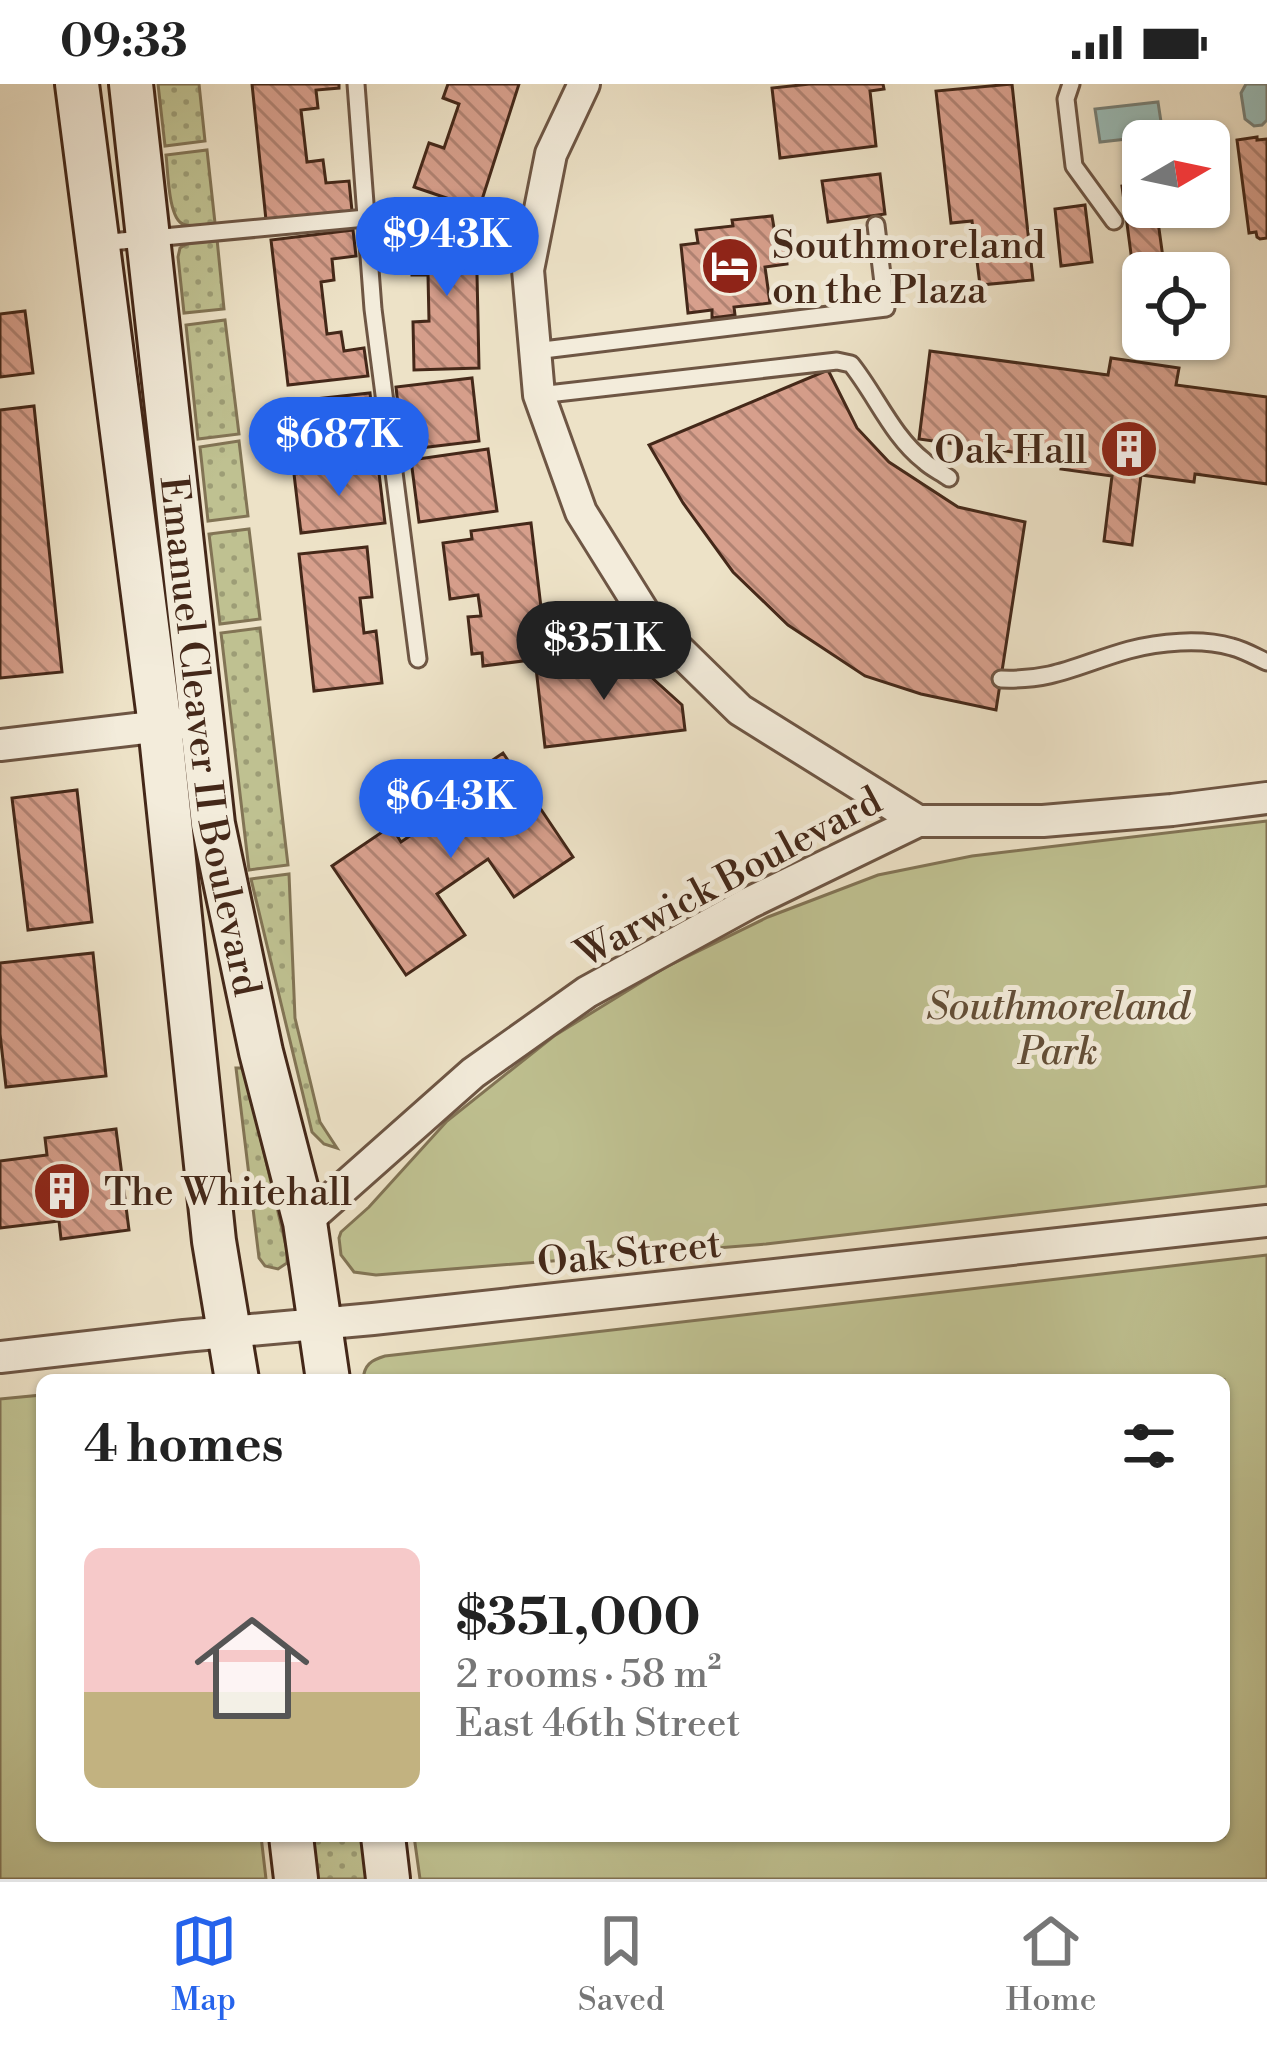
<!DOCTYPE html>
<html lang="en">
<head>
<meta charset="utf-8">
<style>
	body { margin:0; font-family:"Libre Bodoni",serif; background:#f6f6f6; color:#222; height:100vh; display:flex; flex-direction:column; font-size:45px; white-space:nowrap }
	* { box-sizing:border-box; margin:0 }
	p { font-size:39px; color:#767676 }
	.icon { flex:none; width:66px; height:66px; fill:none; stroke:currentColor; stroke-width:2; stroke-linecap:round; stroke-linejoin:round }
	.map { position:relative; flex:1; overflow:hidden }
	.drawer { position:absolute; left:36px; top:1290px; width:1194px; height:468px; display:flex; flex-direction:column; background:#fff; border-radius:18px; box-shadow:0 3px 9px #0004 }
	.drawer>* { flex:none }
	.needle { width:78px; rotate:81deg }
	.tools { position:absolute; left:1122px; top:36px; display:grid; gap:24px }
	.tools a { display:grid; place-items:center; width:108px; height:108px; border-radius:18px; background:#fff; box-shadow:0 3px 9px #0004; font-size:60px }
	.price { position:absolute; translate:-50% -102px; padding:0 27px; border-radius:42px; background:#2563eb; color:#fff; font-size:39px; line-height:78px; filter:drop-shadow(0 3px 6px #0008) }
	.price::after { content:''; position:absolute; left:50%; top:72px; width:36px; height:27px; margin-left:-18px; background:inherit; clip-path:polygon(0 0,100% 0,50% 100%) }
	.price.active { background:#222; color:#fff }
	ul { padding:0; list-style:none }
	li { display:flex; align-items:center; gap:36px; height:300px; padding:0 48px }
	li span { display:grid; place-items:center; flex:none; width:336px; height:240px; border-radius:18px; color:#555 }
	li>.icon { margin-inline-start:auto }
	span .icon { width:144px; height:144px; fill:#fffc; stroke-width:1 }
	li b { font-size:51px }
	h2 { display:flex; justify-content:space-between; align-items:center; height:144px; padding:0 48px; font-size:51px }
	.status { display:flex; justify-content:space-between; align-items:center; height:84px; padding:0 60px; background:#fff; direction:ltr }
	.status svg { height:33px; fill:currentColor }
	.menu { display:flex; justify-content:space-around; align-items:center; height:168px; border-top:3px solid #e0e0e0; background:#fff; font-size:33px; color:#767676 }
	.menu a { display:grid; justify-items:center; gap:6px }
	.menu .active { color:#2563eb }
	.map>svg:first-child { display:block }
	.grass { fill:url(#grass-dots); stroke:#827455; stroke-width:3 }
	.park { fill:#bfc191; stroke:#827455; stroke-width:3 }
	.water { fill:#9abdb9; stroke:#788179; stroke-width:3 }
	.building { fill:url(#building-back-hatch); stroke:#442819; stroke-width:3 }
	.lines { fill:none; stroke-linecap:round; stroke-linejoin:round }
	.service-casing { stroke:#6e5644; stroke-width:21 }
	.minor-casing { stroke:#6e5644; stroke-width:36 }
	.secondary-casing { stroke:#442819; stroke-width:48 }
	.service { stroke:#f3ecdb; stroke-width:15 }
	.minor { stroke:#f3ecdb; stroke-width:30 }
	.secondary { stroke:#f3ecdb; stroke-width:42 }
	.labels { text-anchor:middle; stroke-width:10; stroke-linejoin:round; paint-order:stroke }
	.poi-label { font-size:39px; fill:#442819; stroke:#f3ecdb; text-anchor:start }
	.street-label { font-size:39px; fill:#442819; stroke:#f3ecdb }
	.park-label { font-size:39px; font-style:italic; fill:#634e37; stroke:#f3ecdb }
</style>
</head>
<body>
<div class="status"><b>09:33</b><svg viewBox="0 0 49 12"><path d="M0 12V9h3v3zM5 12V6h3v6zM10 12V3h3v9zM15 12V0h3v12zM26 1h20v11H26zM47 4h2v5h-2z"/></svg></div>
<div class="map">
<svg width="1267" height="1795" viewBox="0 0 1267 1795">
	<defs>
		<pattern id="grass-dots" width="8" height="8" patternUnits="userSpaceOnUse" patternTransform="scale(3)"><rect width="8" height="8" fill="#bfc191"/><path d="M2 2h.1M6 6h.1" fill="none" stroke="#9d9d76" stroke-width="1.8" stroke-linecap="round"/></pattern>
		<pattern id="building-back-hatch" width="6" height="6" patternUnits="userSpaceOnUse" patternTransform="scale(3)"><rect width="6" height="6" fill="#d79f8c"/><path d="M-1 5l2 2M0 0l6 6M5-1l2 2" fill="none" stroke="#b08272"/></pattern>
	</defs>
	<rect width="100%" height="100%" fill="#ede2c7"/>
	<filter id="stains"><feTurbulence type="fractalNoise" baseFrequency=".00167" numOctaves="4"/><feColorMatrix values="0 0 0 0 .2 0 0 0 0 .09 0 0 0 0 .02 0 0 0 .5 -.17"/></filter>
	<radialGradient id="worn" r=".72"><stop offset=".6" stop-color="#630" stop-opacity="0"/><stop offset="1" stop-color="#630" stop-opacity=".3"/></radialGradient>
	<!-- grass -->
	<g class="grass">
		<polygon points="158,0 199,0 205,57 165,62"/>
		<path d="M207 66 215 139C205 140 192 144 183 140 168 134 168 86 166 71Z"/>
		<polygon points="217,155 224,225 184,229 178,173 180,164 192,157"/>
		<polygon points="225,236 239,350 198,355 186,241"/>
		<polygon points="239,357 248,432 208,437 200,363"/>
		<polygon points="249,445 260,535 220,540 209,450"/>
		<polygon points="260,544 288,781 249,786 221,549"/>
		<polygon points="289,790 295,934 320,1038 337,1064 324,1060 312,1048 251,795"/>
		<polygon points="236,984 244,984 287,1166 287,1179 278,1185 265,1182 259,1174"/>
		<polygon points="309,1752 368,1752 373,1795 314,1795"/>
	</g>
	<!-- park -->
	<g class="park">
		<polygon points="1267,737 1267,1102 766,1160 376,1191 354,1188 341,1171 339,1154 341,1148 369,1123 447,1037 554,952 666,883 768,833 878,791 972,772"/>
		<path d="M1267 1171V1795H420L414 1752H1224V1296H363C364 1281 371 1276 385 1272Z"/>
		<polygon points="42,1311 42,1752 261,1752 266,1795 0,1795 0,1315"/>
	</g>
	<!-- water -->
	<g class="water">
		<polygon points="1246,0 1267,0 1267,36 1262,41 1254,42 1245,35 1241,9"/>
		<polygon points="1158,18 1163,51 1100,58 1095,25"/>
	</g>
	<!-- building -->
	<g class="building">
		<polygon points="252,0 339,0 339,4 316,6 318,24 301,26 307,78 323,76 326,99 349,97 352,127 266,136"/>
		<polygon points="448,0 519,0 479,125 414,103 429,59 444,64 459,20 443,14"/>
		<polygon points="810,0 883,0 884,5 870,7 876,62 780,74 772,4"/>
		<polygon points="1012,0 1033,196 980,201 972,137 951,139 936,7"/>
		<polygon points="1257,53 1257,56 1267,55 1267,154 1260,155 1257,153 1256,148 1249,149 1237,56"/>
		<polygon points="880,90 885,130 828,138 822,97"/>
		<polygon points="1143,99 1143,123 1156,123 1164,181 1133,185 1122,102"/>
		<polygon points="1085,121 1092,178 1061,182 1055,125"/>
		<polygon points="772,132 775,150 784,149 787,180 765,183 770,219 734,223 735,231 712,234 712,226 688,229 681,161 698,159 696,146 733,142 732,136"/>
		<polygon points="476,143 479,284 414,286 413,238 429,237 428,191 412,191 411,145"/>
		<polygon points="353,146 356,172 332,175 334,196 321,198 327,250 341,248 344,267 364,264 368,292 288,301 271,156"/>
		<polygon points="25,227 33,289 0,293 0,230"/>
		<polygon points="930,267 1108,291 1111,274 1179,284 1176,301 1267,313 1267,400 1195,390 1194,398 1141,391 1132,461 1104,457 1112,392 1061,385 1063,375 919,355"/>
		<polygon points="828,286 857,344 889,378 958,423 1025,438 996,626 921,610 865,592 788,541 733,488 683,419 649,361"/>
		<polygon points="472,294 479,357 403,366 396,303"/>
		<polygon points="370,309 376,369 294,378 287,318"/>
		<polygon points="34,322 62,588 0,594 0,326"/>
		<polygon points="488,365 497,427 419,438 411,376"/>
		<polygon points="378,381 385,439 301,449 294,390"/>
		<polygon points="531,439 547,574 483,582 482,569 472,570 468,533 481,532 478,511 450,515 443,459 472,455 471,447"/>
		<polygon points="367,463 372,513 360,514 364,549 376,547 382,599 314,607 299,470"/>
		<polygon points="629,573 682,621 685,646 545,663 536,584"/>
		<polygon points="503,669 573,773 514,813 488,775 437,810 465,851 406,891 332,782 391,742 401,758 456,721 447,707"/>
		<polygon points="77,706 92,838 28,846 12,714"/>
		<polygon points="93,869 106,992 6,1003 0,950 0,879"/>
		<polygon points="116,1045 129,1146 61,1155 59,1137 0,1144 0,1077 47,1071 45,1054"/>
	</g>
	<g class="lines">
		<!-- service casing -->
		<g class="service-casing">
			<g id="service">
				<polyline points="356,0 373,225 418,575"/>
				<polyline points="1071,0 1066,15 1074,82 1114,137"/>
				<polyline points="100,159 366,134"/>
				<polyline points="535,267 886,224 876,141"/>
				<path d="M539 311 837 277 851 280C876 311 892 352 924 377 931 384 941 388 949 394"/>
				<path d="M1001 595C1055 597 1079 580 1129 566 1159 558 1201 554 1232 563 1244 566 1256 573 1267 578"/>
			</g>
		</g>
		<!-- minor casing -->
		<g class="minor-casing">
			<g id="minor">
				<polyline points="584,0 551,70 528,186 539,311 581,428 649,537 740,626 918,737"/>
				<polyline points="0,661 178,640"/>
				<polyline points="305,1138 473,989 587,908 749,819 918,737 1043,737 1172,726 1267,714"/>
				<polyline points="0,1273 184,1252 373,1235 1267,1137"/>
			</g>
		</g>
		<!-- secondary casing -->
		<g class="secondary-casing">
			<g id="secondary">
				<polyline points="77,0 160,642 214,1157 237,1296"/>
				<path id="s1" d="M131 0 213 740 261 968 305 1138 328 1296"/>
				<polyline points="291,1752 296,1795"/>
				<polyline points="383,1752 388,1795"/>
			</g>
		</g>
		<!-- service -->
		<use href="#service" class="service"/>
		<!-- minor -->
		<use href="#minor" class="minor"/>
		<!-- secondary -->
		<use href="#secondary" class="secondary"/>
	</g>
	<!-- icons -->
	<defs>
		<g id="hotel-disc" transform="scale(3)"><circle r="9.5" fill="#8f2418" stroke="#f3ecdb"/><path d="M-6-4.5h1.5V1H6V5H4.5V3h-9V5H-6ZM-4 0a1.8 1.8 0 1 1 3.6 0ZM.5 0V-2.5h3Q6-2.5 6 0Z" fill="#fff"/></g>
		<g id="building-disc" transform="scale(3)"><circle r="9.5" fill="#8f2418" stroke="#f3ecdb"/><path d="M-4-6H4V6H1V3H-1V6H-4ZM-2.5-4.3h1.7v1.8h-1.7ZM.8-4.3h1.7v1.8H.8ZM-2.5-1h1.7V.8h-1.7ZM.8-1h1.7V.8H.8Z" fill="#fff"/></g>
	</defs>
	<g fill-rule="evenodd">
		<use href="#hotel-disc" x="730" y="182"/>
		<use href="#building-disc" x="1129" y="365"/>
		<use href="#building-disc" x="62" y="1107"/>
	</g>
	<g class="labels">
		<!-- poi labels -->
		<g class="poi-label">
			<text x="772" y="174">Southmoreland<tspan x="772" dy="45">on the Plaza</tspan></text>
			<text x="1087" y="379" text-anchor="end">Oak Hall</text>
			<text x="104" y="1121">The Whitehall</text>
		</g>
		<!-- street labels -->
		<g class="street-label">
			<text dy="14" stroke="none"><textPath href="#s1" startOffset="657">Emanuel Cleaver II Boulevard</textPath></text>
			<text transform="translate(728 792) rotate(-28)" y="14">Warwick Boulevard</text>
			<text transform="translate(629 1168) rotate(-6)" y="14">Oak Street</text>
		</g>
		<!-- park labels -->
		<g class="park-label">
			<text x="1058" y="935">Southmoreland<tspan x="1058" dy="45">Park</tspan></text>
		</g>
	</g>
	<rect width="100%" height="100%" filter="url(#stains)"/>
	<rect width="100%" height="100%" fill="url(#worn)"/>
</svg>
<div class="tools">
<a><svg class="needle" viewBox="-14 -14 28 28"><path d="M0-13l5 13h-10z" fill="#e53935"/><path d="M0 13l5-13h-10z" fill="#767676"/></svg></a>
<a><svg class="icon" aria-label="locate" viewBox="0 0 24 24"><circle cx="12" cy="12" r="6"/><path d="M12 2v4M12 18v4M2 12h4M18 12h4"/></svg></a>
</div>
<b class="price" style="left:447px;top:215px">$943K</b>
<b class="price" style="left:339px;top:415px">$687K</b>
<b class="price active" style="left:604px;top:619px">$351K</b>
<b class="price" style="left:451px;top:777px">$643K</b>
<section class="drawer">
<h2>4 homes<svg class="icon" aria-label="filters" viewBox="0 0 24 24"><path d="M4 7h16M4 17h16"/><circle cx="9" cy="7" r="2"/><circle cx="15" cy="17" r="2"/></svg></h2>
<ul>
<li><span style="background:linear-gradient(#f6c9c9 60%,#c2b280 0)"><svg class="icon" aria-label="home" viewBox="0 0 24 24"><path d="M3 11l9-7 9 7M6 9v11h12V9"/></svg></span><div><b>$351,000</b><p>2 rooms · 58 m²</p><p>East 46th Street</p></div></li>
</ul>
</section>
</div>
<nav class="menu">
<a class="active"><svg class="icon" aria-label="map" viewBox="0 0 24 24"><path d="M3 6l6-2 6 2 6-2v14l-6 2-6-2-6 2zM9 4v14M15 6v14"/></svg>Map</a>
<a><svg class="icon" aria-label="saved" viewBox="0 0 24 24"><path d="M7 4h10v16l-5-4-5 4z"/></svg>Saved</a>
<a><svg class="icon" aria-label="home" viewBox="0 0 24 24"><path d="M3 11l9-7 9 7M6 9v11h12V9"/></svg>Home</a>
</nav>
</body>
</html>
